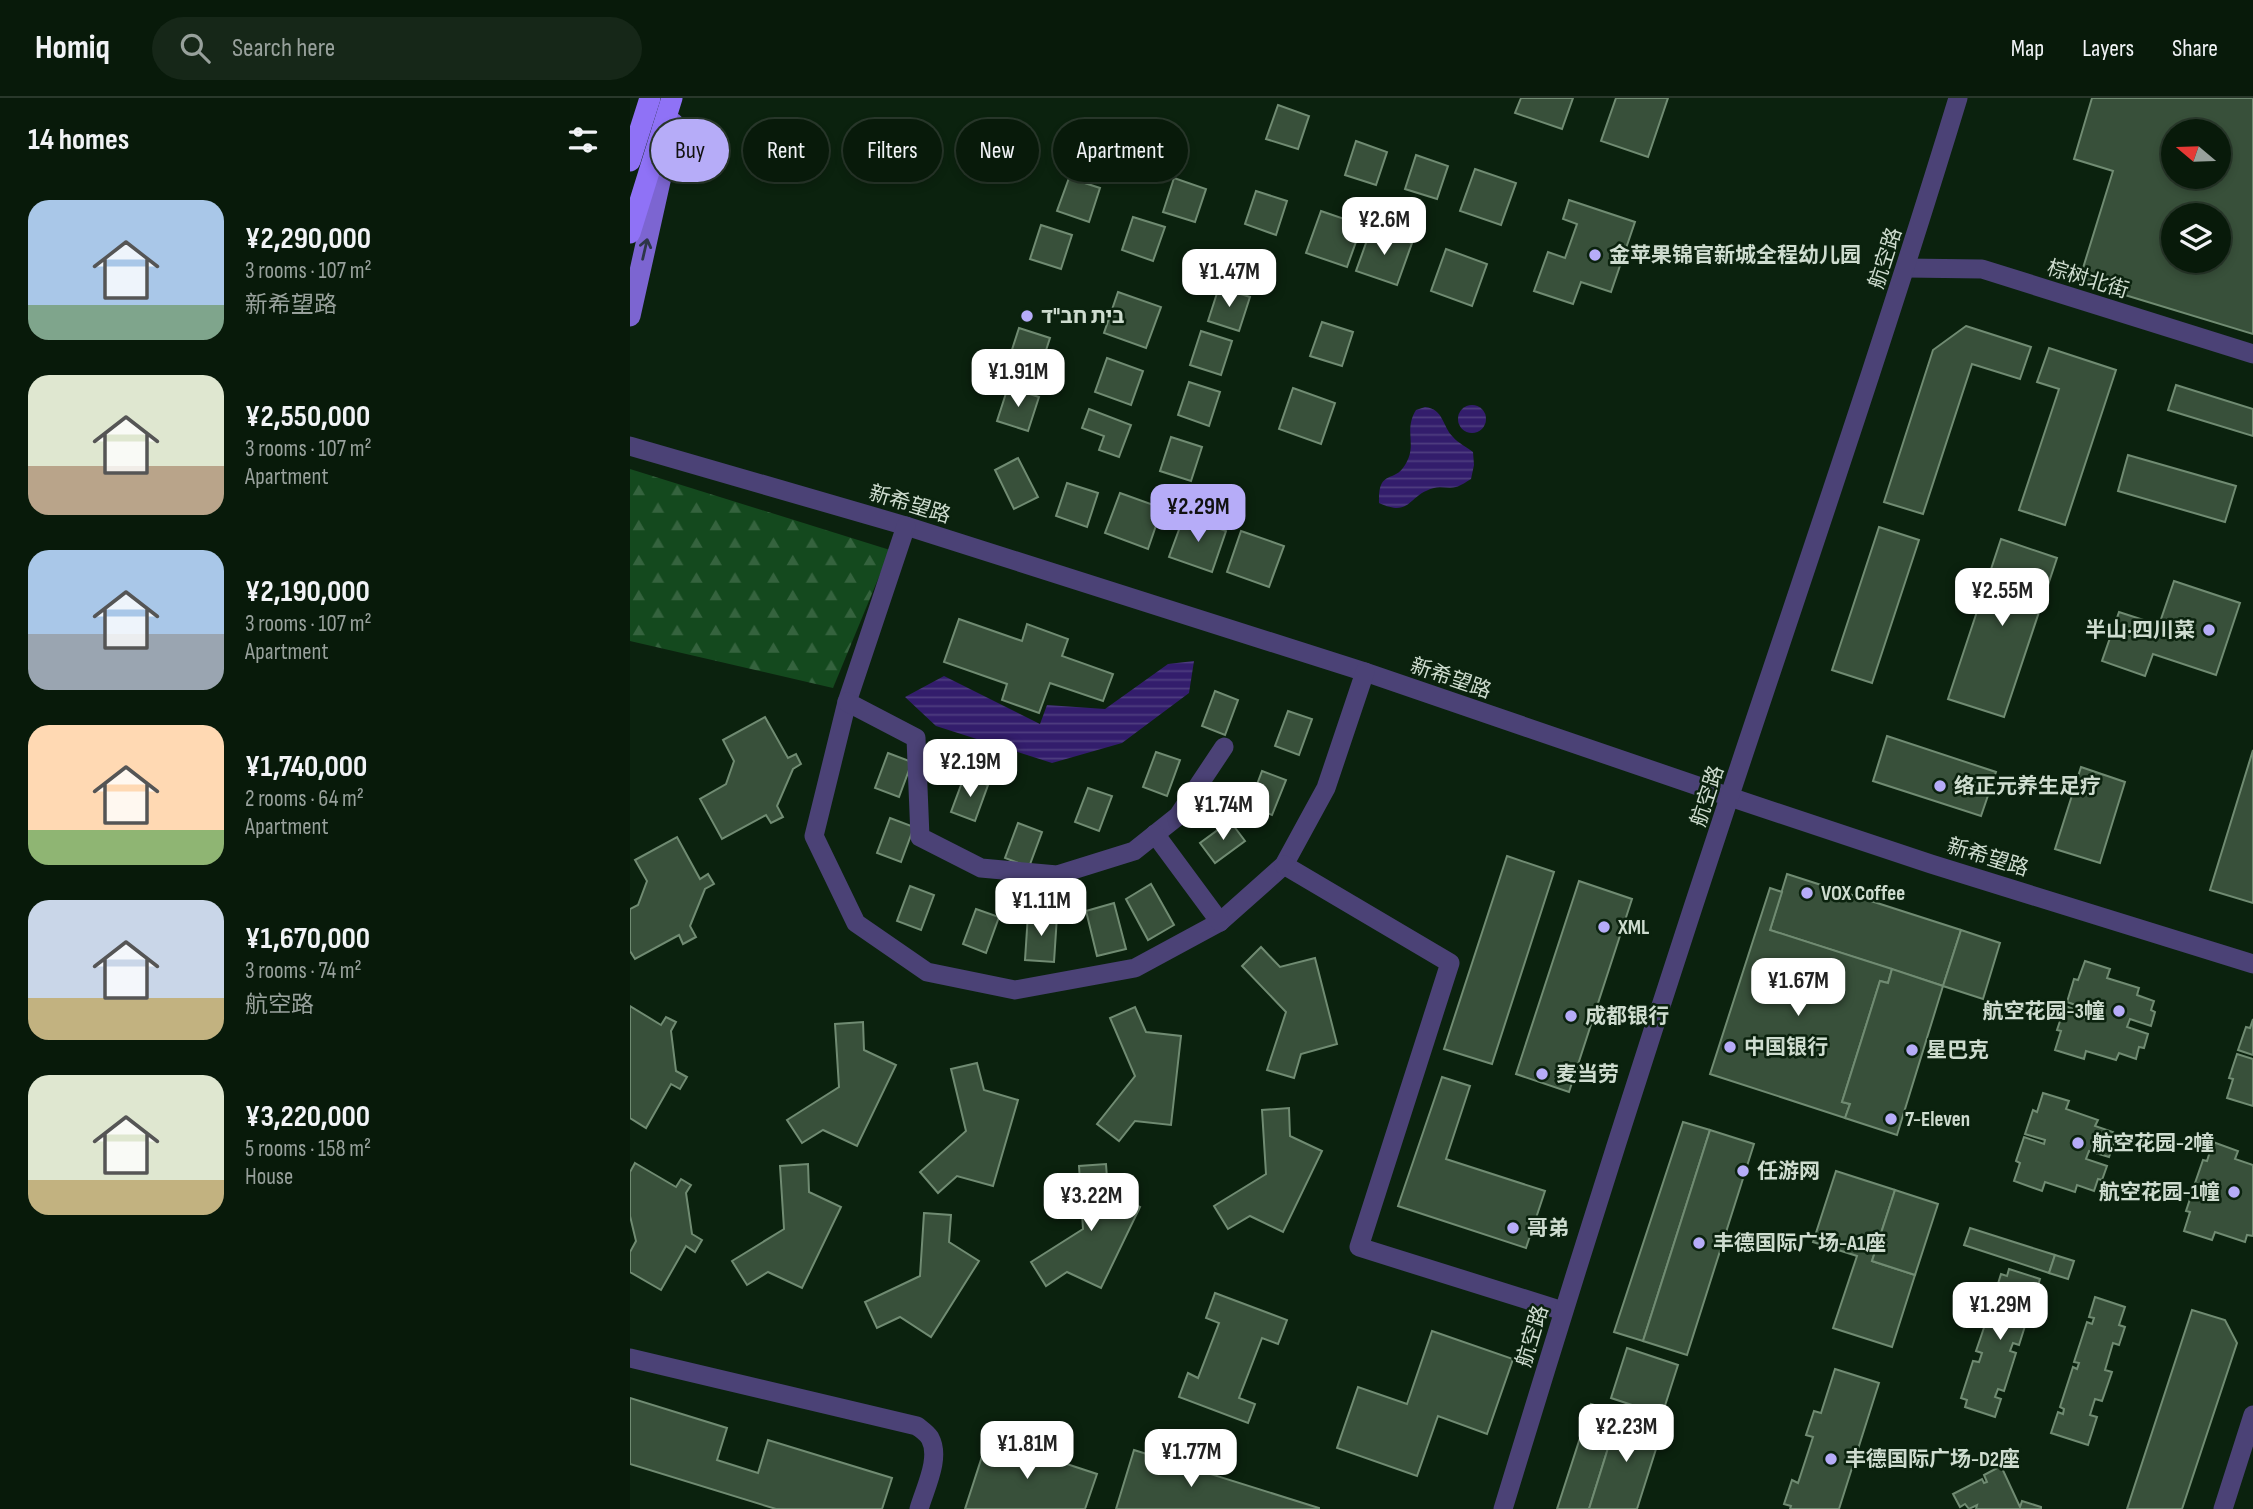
<!DOCTYPE html>
<html lang="en">
<head>
<meta charset="utf-8">
<style>
	body { margin:0; font-family:"Sofia Sans Condensed","Noto Sans SC","Noto Sans Hebrew",sans-serif; background:#162718; color:#f1f3f6; height:100vh; display:flex; flex-direction:column; font-size:26px; white-space:nowrap }
	* { box-sizing:border-box; margin:0 }
	p { font-size:23px; color:#98a19c }
	.icon { flex:none; width:38px; height:38px; fill:none; stroke:currentColor; stroke-width:2; stroke-linecap:round; stroke-linejoin:round }
	.map { position:relative; flex:1; overflow:hidden }
	.sheet { display:flex; flex-direction:column; background:#081a0a; width:630px }
	.sheet>* { flex:none }
	.guide { position:absolute; left:21px; top:21px; width:665px; height:63px; display:flex; gap:14px }
	.needle { width:46px; rotate:289deg }
	.fabs { position:absolute; left:1531px; top:21px; display:grid; gap:14px }
	.fabs a { display:grid; place-items:center; width:70px; height:70px; border-radius:50%; background:#081a0a; box-shadow:0 4px 10px #0003,0 0 0 2px #29382b; font-size:35px }
	.price { position:absolute; translate:-50% -60px; padding:0 16px; border-radius:14px; background:#fff; color:#222; font-size:23px; line-height:46px; filter:drop-shadow(0 2px 4px #0008) }
	.price::after { content:''; position:absolute; left:50%; top:42px; width:21px; height:16px; margin-left:-10px; background:inherit; clip-path:polygon(0 0,100% 0,50% 100%) }
	.price.selected { background:#b6acf8; color:#111 }
	ul { padding:0; list-style:none }
	li { display:flex; align-items:center; gap:21px; height:175px; padding:0 28px }
	li span { display:grid; place-items:center; flex:none; width:196px; height:140px; border-radius:21px; color:#555 }
	li>.icon { margin-inline-start:auto }
	span .icon { width:84px; height:84px; fill:#fffc; stroke-width:1 }
	li b { font-size:30px }
	h2 { display:flex; justify-content:space-between; align-items:center; height:84px; padding:0 28px; font-size:30px }
	.pill { padding:0 24px; border-radius:32px; background:#081a0a; box-shadow:0 4px 10px #0003,0 0 0 2px #29382b; font-size:24px; line-height:63px }
	.pill.selected { background:#b6acf8; color:#111 }
	header { display:flex; align-items:center; gap:42px; box-sizing:border-box; height:98px; padding:0 35px; background:#081a0a; border-bottom:2px solid #29382b }
	header strong { font-size:33px }
	nav { display:flex; gap:38px; margin-inline-start:auto; font-size:24px }
	.search { width:490px; height:63px; background:#162718; display:flex; align-items:center; gap:18px; box-sizing:border-box; padding:0 24px; border-radius:38px; color:#98a19c; font-size:26px }
	main { display:flex; flex:1; min-height:0 }
	.map>svg:first-child { display:block }
	.forest { fill:url(#forest-firs) }
	.water { fill:url(#water-rules) }
	.building { fill:#38503a; stroke:#708b72; stroke-width:2; fill-rule:evenodd }
	.lines { fill:none; stroke-linecap:round; stroke-linejoin:round }
	.minor { stroke:#4b4276; stroke-width:19 }
	.major { stroke:#7c65d1; stroke-width:21 }
	.highway { stroke:#8f72f6; stroke-width:21 }
	.highway-bridge { stroke:#8f72f6; stroke-width:21 }
	.oneway { stroke:#2d3648 }
	.poi-dot { fill:#b6acf8; stroke:#0b220e; stroke-width:2.5 }
	.labels { text-anchor:middle; stroke-width:5; stroke-linejoin:round; paint-order:stroke }
	.poi-label { font-size:21px; font-weight:bold; fill:#cedccf; stroke:#0b220e; text-anchor:start }
	.street-label { font-size:21px; fill:#cedccf; stroke:#0b220e }
</style>
</head>
<body>
<header>
<strong>Homiq</strong>
<div class="search"><svg class="icon" aria-label="search" viewBox="0 0 24 24"><circle cx="10" cy="10" r="6"/><path d="M15 15l6 6"/></svg>Search here</div>
<nav><a>Map</a><a>Layers</a><a>Share</a></nav>
</header>
<main>
<section class="sheet">
<h2>14 homes<svg class="icon" aria-label="filters" viewBox="0 0 24 24"><path d="M4 7h16M4 17h16"/><circle cx="9" cy="7" r="2"/><circle cx="15" cy="17" r="2"/></svg></h2>
<ul>
<li><span style="background:linear-gradient(#a9c7e8 75%,#7fa58c 0)"><svg class="icon" aria-label="home" viewBox="0 0 24 24"><path d="M3 11l9-7 9 7M6 9v11h12V9"/></svg></span><div><b>¥2,290,000</b><p>3 rooms · 107 m²</p><p>新希望路</p></div></li>
<li><span style="background:linear-gradient(#dfe7d0 65%,#b9a48a 0)"><svg class="icon" aria-label="home" viewBox="0 0 24 24"><path d="M3 11l9-7 9 7M6 9v11h12V9"/></svg></span><div><b>¥2,550,000</b><p>3 rooms · 107 m²</p><p>Apartment</p></div></li>
<li><span style="background:linear-gradient(#a9c7e8 60%,#9aa5b1 0)"><svg class="icon" aria-label="home" viewBox="0 0 24 24"><path d="M3 11l9-7 9 7M6 9v11h12V9"/></svg></span><div><b>¥2,190,000</b><p>3 rooms · 107 m²</p><p>Apartment</p></div></li>
<li><span style="background:linear-gradient(#ffd9b3 75%,#8fb573 0)"><svg class="icon" aria-label="home" viewBox="0 0 24 24"><path d="M3 11l9-7 9 7M6 9v11h12V9"/></svg></span><div><b>¥1,740,000</b><p>2 rooms · 64 m²</p><p>Apartment</p></div></li>
<li><span style="background:linear-gradient(#c9d6e8 70%,#c2b280 0)"><svg class="icon" aria-label="home" viewBox="0 0 24 24"><path d="M3 11l9-7 9 7M6 9v11h12V9"/></svg></span><div><b>¥1,670,000</b><p>3 rooms · 74 m²</p><p>航空路</p></div></li>
<li><span style="background:linear-gradient(#dfe7d0 75%,#c2b280 0)"><svg class="icon" aria-label="home" viewBox="0 0 24 24"><path d="M3 11l9-7 9 7M6 9v11h12V9"/></svg></span><div><b>¥3,220,000</b><p>5 rooms · 158 m²</p><p>House</p></div></li>
</ul>
</section>
<div class="map">
<svg width="1623" height="1411" viewBox="0 0 1623 1411">
	<defs>
		<pattern id="forest-firs" width="22" height="20" patternUnits="userSpaceOnUse" patternTransform="scale(1.75)"><rect width="22" height="20" fill="#14491e"/><path d="M5 1l3.5 6h-7zM16 11l3.5 6h-7z" fill="#35633e"/></pattern>
		<pattern id="water-rules" width="6" height="5" patternUnits="userSpaceOnUse" patternTransform="scale(1.75)"><rect width="6" height="5" fill="#331d6c"/><path d="M0 2.5h6" fill="none" stroke="#4f3d80"/></pattern>
	</defs>
	<rect width="100%" height="100%" fill="#0b220e"/>
	<!-- forest -->
	<polygon class="forest" points="0,371 260,452 203,590 0,543"/>
	<!-- water -->
	<g class="water">
		<circle cx="842" cy="321" r="14"/>
		<path d="M795 309C814 311 812 328 823 339 828 345 837 349 843 354L844 367 841 381C837 383 831 388 826 389 819 391 811 388 804 390 777 397 782 420 749 405 748 370 764 386 775 367 788 347 773 333 786 312Z"/>
		<polygon points="564,563 559,595 492,645 422,665 306,628 275,599 314,578 410,626 417,607 475,611 538,566"/>
	</g>
	<!-- building -->
	<g class="building">
		<polygon points="891,0 943,0 932,31 885,15"/>
		<polygon points="986,0 1038,0 1018,59 971,43"/>
		<path d="M1462 0H1623V236L1449 183 1483 73 1444 61ZM1544 33H1589V79H1544ZM1544 117H1589V163H1544Z"/>
		<polygon points="648,7 679,18 668,51 636,41"/>
		<polygon points="726,43 757,54 746,87 715,77"/>
		<polygon points="786,57 818,68 807,101 775,91"/>
		<polygon points="845,71 886,85 871,127 830,113"/>
		<polygon points="439,80 470,90 459,124 427,113"/>
		<polygon points="544,80 576,91 565,124 533,114"/>
		<polygon points="626,93 657,103 646,137 615,126"/>
		<polygon points="939,102 1005,124 981,194 951,184 943,206 904,193 918,154 935,160 947,126 933,121"/>
		<polygon points="691,113 732,127 717,169 676,155"/>
		<polygon points="503,119 535,129 523,163 492,152"/>
		<polygon points="411,127 442,137 431,171 400,161"/>
		<polygon points="741,131 782,145 767,187 726,173"/>
		<polygon points="816,151 857,166 842,208 801,193"/>
		<polygon points="589,189 620,199 609,233 578,223"/>
		<polygon points="488,194 531,209 516,250 474,235"/>
		<polygon points="692,224 723,234 712,268 680,258"/>
		<polygon points="1336,228 1401,249 1390,281 1342,266 1293,416 1254,404 1303,252"/>
		<polygon points="389,230 420,240 409,274 378,264"/>
		<polygon points="571,233 602,243 591,277 560,267"/>
		<polygon points="1419,250 1486,272 1435,427 1389,412 1429,291 1407,284"/>
		<polygon points="477,260 513,273 501,307 465,294"/>
		<polygon points="559,284 590,294 579,328 548,317"/>
		<polygon points="1546,287 1623,311 1623,338 1538,312"/>
		<polygon points="378,289 409,299 398,333 367,323"/>
		<polygon points="663,290 705,305 691,346 649,331"/>
		<polygon points="459,311 501,327 489,359 469,352 474,338 452,330"/>
		<polygon points="541,339 572,349 561,383 530,373"/>
		<polygon points="1498,357 1606,388 1595,424 1488,393"/>
		<polygon points="388,360 408,399 384,411 365,372"/>
		<polygon points="437,385 468,395 457,429 426,418"/>
		<polygon points="490,395 532,410 518,451 475,435"/>
		<polygon points="554,418 596,433 582,474 539,459"/>
		<polygon points="1249,429 1289,442 1242,585 1202,572"/>
		<polygon points="611,433 654,448 639,489 597,474"/>
		<polygon points="1371,441 1427,460 1374,619 1318,601"/>
		<polygon points="1544,483 1610,505 1586,577 1523,556 1515,578 1472,563 1489,514 1529,527"/>
		<polygon points="329,521 392,543 397,526 438,541 432,558 483,576 473,603 420,585 409,615 372,602 377,586 314,564"/>
		<polygon points="585,593 608,602 595,637 572,628"/>
		<polygon points="658,613 682,621 669,657 645,648"/>
		<polygon points="135,619 158,660 166,656 171,666 163,671 147,708 153,719 141,725 136,717 92,741 70,701 96,686 104,663 93,642"/>
		<polygon points="1257,638 1366,674 1351,718 1243,683"/>
		<polygon points="1623,652 1623,805 1580,792"/>
		<polygon points="526,654 550,662 537,698 513,689"/>
		<polygon points="258,655 282,664 269,699 245,690"/>
		<polygon points="1451,669 1495,684 1470,765 1425,751"/>
		<polygon points="632,673 656,682 642,717 619,708"/>
		<polygon points="334,679 358,687 345,723 321,714"/>
		<polygon points="458,690 482,698 469,733 445,724"/>
		<polygon points="260,720 284,729 271,764 247,755"/>
		<polygon points="600,723 615,743 585,765 570,745"/>
		<polygon points="388,725 412,734 399,769 375,760"/>
		<polygon points="47,739 70,781 78,776 84,786 75,791 60,828 66,839 53,846 49,837 5,861 0,853 0,811 8,807 17,783 5,762"/>
		<polygon points="877,758 924,774 862,966 814,951"/>
		<polygon points="1157,776 1331,832 1313,888 1140,832"/>
		<polygon points="949,783 1002,801 939,994 886,976"/>
		<polygon points="521,786 544,827 518,842 496,801"/>
		<polygon points="280,788 304,797 291,832 267,823"/>
		<polygon points="1140,790 1152,794 1140,832 1262,871 1258,885 1250,883 1212,1004 1220,1006 1215,1020 1080,976"/>
		<polygon points="484,805 496,851 467,858 456,813"/>
		<polygon points="346,811 369,819 356,855 333,846"/>
		<polygon points="398,816 427,818 424,864 395,862"/>
		<polygon points="1331,832 1370,845 1353,901 1313,888"/>
		<polygon points="631,849 650,869 685,860 707,946 671,956 664,980 637,972 656,914 612,868"/>
		<polygon points="1455,863 1480,871 1477,880 1509,890 1507,897 1524,903 1521,912 1525,914 1521,928 1500,921 1497,929 1518,936 1514,950 1509,949 1506,961 1489,955 1486,962 1456,953 1454,961 1425,952 1431,933 1427,932 1435,908 1456,915 1457,911 1437,904 1444,881 1448,882"/>
		<polygon points="1262,871 1313,888 1267,1037 1215,1020 1220,1006 1212,1004 1250,883 1258,885"/>
		<polygon points="0,908 31,927 36,919 46,924 41,933 46,973 57,979 50,991 41,986 16,1030 0,1020"/>
		<polygon points="505,909 516,934 551,938 541,1027 505,1023 489,1043 467,1026 505,978 480,920"/>
		<polygon points="1623,921 1623,957 1608,952 1616,929 1620,930"/>
		<polygon points="233,924 234,952 266,967 227,1048 193,1032 172,1045 157,1022 209,989 205,926"/>
		<polygon points="1607,956 1623,961 1623,1008 1597,1000 1603,981 1599,980"/>
		<polygon points="347,965 354,992 388,1002 363,1088 327,1078 308,1095 290,1074 336,1033 321,971"/>
		<polygon points="812,979 840,988 816,1061 915,1093 896,1150 768,1108"/>
		<polygon points="1413,995 1439,1003 1436,1011 1468,1022 1465,1028 1483,1034 1479,1044 1484,1045 1479,1059 1459,1053 1456,1061 1477,1068 1472,1082 1468,1081 1464,1093 1447,1087 1445,1094 1415,1084 1412,1093 1384,1083 1390,1065 1386,1063 1394,1039 1414,1046 1415,1042 1395,1036 1403,1012 1407,1014"/>
		<polygon points="659,1010 660,1038 692,1053 653,1134 620,1118 598,1131 584,1108 636,1076 632,1012"/>
		<polygon points="1053,1024 1080,1032 1013,1243 984,1234"/>
		<polygon points="1080,1032 1124,1046 1057,1257 1013,1243"/>
		<polygon points="1583,1044 1608,1053 1605,1061 1623,1067 1623,1138 1617,1137 1615,1144 1585,1134 1582,1142 1554,1133 1560,1114 1556,1113 1564,1089 1584,1096 1585,1091 1565,1085 1573,1062 1577,1063"/>
		<polygon points="5,1065 46,1089 51,1081 61,1087 56,1095 62,1136 72,1142 65,1154 56,1148 31,1192 0,1174 0,1154 6,1143 0,1118 0,1074"/>
		<polygon points="178,1066 179,1094 211,1109 172,1190 138,1174 117,1187 102,1163 154,1131 150,1068"/>
		<polygon points="476,1066 478,1094 510,1109 471,1190 437,1174 416,1188 401,1164 453,1131 449,1068"/>
		<polygon points="1206,1073 1265,1092 1242,1163 1285,1177 1262,1249 1203,1230 1227,1158 1183,1144"/>
		<polygon points="1265,1092 1308,1106 1285,1177 1242,1163"/>
		<polygon points="294,1115 321,1117 319,1144 349,1163 301,1239 270,1219 247,1230 235,1204 290,1178"/>
		<polygon points="1340,1130 1425,1157 1419,1175 1334,1147"/>
		<polygon points="1425,1157 1444,1163 1438,1181 1419,1175"/>
		<polygon points="1379,1171 1410,1181 1404,1201 1398,1199 1395,1207 1401,1209 1389,1247 1383,1245 1380,1253 1386,1255 1374,1293 1368,1291 1365,1299 1371,1301 1365,1319 1335,1309 1337,1302 1331,1300 1343,1263 1349,1264 1352,1255 1346,1253 1359,1215 1364,1217 1367,1209 1361,1208 1371,1176 1377,1178"/>
		<polygon points="585,1195 657,1222 648,1246 632,1240 609,1300 625,1306 618,1325 549,1299 558,1275 568,1280 589,1225 576,1220"/>
		<polygon points="1465,1199 1495,1209 1489,1227 1495,1229 1489,1247 1483,1245 1475,1272 1482,1274 1472,1303 1465,1301 1460,1317 1467,1319 1458,1347 1421,1335 1428,1314 1433,1316 1434,1311 1430,1309 1443,1269 1447,1271 1449,1265 1444,1264 1457,1224 1462,1226 1464,1220 1459,1219"/>
		<polygon points="1562,1212 1595,1222 1607,1245 1552,1411 1497,1411"/>
		<polygon points="802,1233 883,1261 857,1336 808,1318 787,1378 707,1350 728,1289 777,1306"/>
		<polygon points="997,1250 1048,1267 1032,1317 981,1300"/>
		<polygon points="1205,1271 1249,1285 1209,1411 1160,1411 1161,1408 1154,1406 1162,1382 1168,1385 1183,1339 1176,1337 1184,1313 1191,1315"/>
		<polygon points="0,1300 97,1330 87,1362 128,1375 138,1342 262,1380 252,1411 146,1411 0,1366"/>
		<polygon points="961,1306 989,1315 959,1411 927,1411"/>
		<polygon points="989,1315 1033,1329 1007,1411 959,1411"/>
		<polygon points="358,1340 467,1376 455,1411 335,1411"/>
		<polygon points="504,1352 689,1410 689,1411 486,1411"/>
		<polygon points="1371,1368 1390,1409 1392,1403 1411,1409 1411,1411 1346,1411 1347,1407 1339,1411 1335,1406 1330,1409 1323,1396 1352,1381 1354,1385 1357,1384 1354,1377"/>
	</g>
	<g class="lines">
		<!-- minor -->
		<g class="minor">
			<polyline points="1276,170 1352,171 1623,256"/>
			<polyline points="0,348 276,428 735,574 1100,699 1301,766 1623,866"/>
			<polyline points="276,428 217,604 184,738 226,825 297,874 385,892 505,870 590,824 654,767 696,690 735,574"/>
			<polyline points="217,604 286,640 290,739 351,770 427,777 504,753 548,718 594,649"/>
			<polyline points="525,736 590,824"/>
			<polyline points="654,767 820,865 729,1149 933,1213"/>
			<path d="M0 1260 287 1328C292 1332 297 1335 300 1340 311 1360 295 1390 289 1411"/>
			<path d="M873 1411C946 1171 1022 932 1101 694 1178 463 1257 233 1328 0"/>
			<polyline points="1593,1411 1623,1317"/>
		</g>
		<!-- major -->
		<polyline class="major" points="0,218 43,25"/>
		<!-- highway -->
		<polyline class="highway" points="0,63 20,0"/>
		<!-- highway-bridge -->
		<polyline class="highway-bridge" points="0,135 42,0"/>
	</g>
	<!-- one-way arrows -->
	<defs><path id="oneway-shaft" d="M-6 0H5M1.5-3L5.5 0L1.5 3" fill="none" stroke-width="1.6" stroke-linecap="round" stroke-linejoin="round" transform="scale(1.75)"/></defs>
	<use class="oneway" href="#oneway-shaft" transform="translate(15 151) rotate(-77)"/>
	<!-- markers -->
	<g class="poi-dot">
		<circle cx="965" cy="157" r="7"/>
		<circle cx="397" cy="218" r="7"/>
		<circle cx="1579" cy="532" r="7"/>
		<circle cx="1310" cy="688" r="7"/>
		<circle cx="1177" cy="795" r="7"/>
		<circle cx="974" cy="829" r="7"/>
		<circle cx="1489" cy="913" r="7"/>
		<circle cx="941" cy="918" r="7"/>
		<circle cx="1100" cy="949" r="7"/>
		<circle cx="1282" cy="952" r="7"/>
		<circle cx="912" cy="976" r="7"/>
		<circle cx="1261" cy="1021" r="7"/>
		<circle cx="1448" cy="1045" r="7"/>
		<circle cx="1113" cy="1073" r="7"/>
		<circle cx="1604" cy="1094" r="7"/>
		<circle cx="883" cy="1130" r="7"/>
		<circle cx="1069" cy="1145" r="7"/>
		<circle cx="1201" cy="1361" r="7"/>
	</g>
	<g class="labels">
		<!-- poi labels -->
		<g class="poi-label">
			<text x="979" y="164">金苹果锦官新城全程幼儿园</text>
			<text x="411" y="225">בית חב"ד</text>
			<text x="1565" y="539" text-anchor="end">半山·四川菜</text>
			<text x="1324" y="695">络正元养生足疗</text>
			<text x="1191" y="802">VOX Coffee</text>
			<text x="988" y="836">XML</text>
			<text x="1475" y="920" text-anchor="end">航空花园-3幢</text>
			<text x="955" y="925">成都银行</text>
			<text x="1114" y="956">中国银行</text>
			<text x="1296" y="959">星巴克</text>
			<text x="926" y="983">麦当劳</text>
			<text x="1275" y="1028">7-Eleven</text>
			<text x="1462" y="1052">航空花园-2幢</text>
			<text x="1127" y="1080">任游网</text>
			<text x="1590" y="1101" text-anchor="end">航空花园-1幢</text>
			<text x="897" y="1137">哥弟</text>
			<text x="1083" y="1152">丰德国际广场-A1座</text>
			<text x="1215" y="1368">丰德国际广场-D2座</text>
		</g>
		<!-- street labels -->
		<g class="street-label">
			<text transform="translate(1255 160) rotate(-72)" y="7">航空路</text>
			<text transform="translate(1458 181) rotate(17)" y="7">棕树北街</text>
			<text transform="translate(280 406) rotate(17)" y="7">新希望路</text>
			<text transform="translate(821 580) rotate(19)" y="7">新希望路</text>
			<text transform="translate(1077 698) rotate(-72)" y="7">航空路</text>
			<text transform="translate(1358 759) rotate(17)" y="7">新希望路</text>
			<text transform="translate(902 1238) rotate(-73)" y="7">航空路</text>
		</g>
	</g>
</svg>
<div class="fabs">
<a><svg class="needle" viewBox="-14 -14 28 28"><path d="M0-13l5 13h-10z" fill="#e53935"/><path d="M0 13l5-13h-10z" fill="#98a19c"/></svg></a>
<a><svg class="icon" aria-label="layers" viewBox="0 0 24 24"><path d="M12 4l9 5-9 5-9-5zM3 14l9 5 9-5"/></svg></a>
</div>
<b class="price" style="left:754px;top:159px">¥2.6M</b>
<b class="price" style="left:599px;top:211px">¥1.47M</b>
<b class="price" style="left:388px;top:311px">¥1.91M</b>
<b class="price selected" style="left:568px;top:446px">¥2.29M</b>
<b class="price" style="left:1372px;top:530px">¥2.55M</b>
<b class="price" style="left:340px;top:701px">¥2.19M</b>
<b class="price" style="left:593px;top:744px">¥1.74M</b>
<b class="price" style="left:411px;top:840px">¥1.11M</b>
<b class="price" style="left:1168px;top:920px">¥1.67M</b>
<b class="price" style="left:461px;top:1135px">¥3.22M</b>
<b class="price" style="left:1370px;top:1244px">¥1.29M</b>
<b class="price" style="left:996px;top:1366px">¥2.23M</b>
<b class="price" style="left:397px;top:1383px">¥1.81M</b>
<b class="price" style="left:561px;top:1391px">¥1.77M</b>
<div class="guide">
<a class="pill selected">Buy</a>
<a class="pill">Rent</a>
<a class="pill">Filters</a>
<a class="pill">New</a>
<a class="pill">Apartment</a>
</div>
</div>
</main>
</body>
</html>
